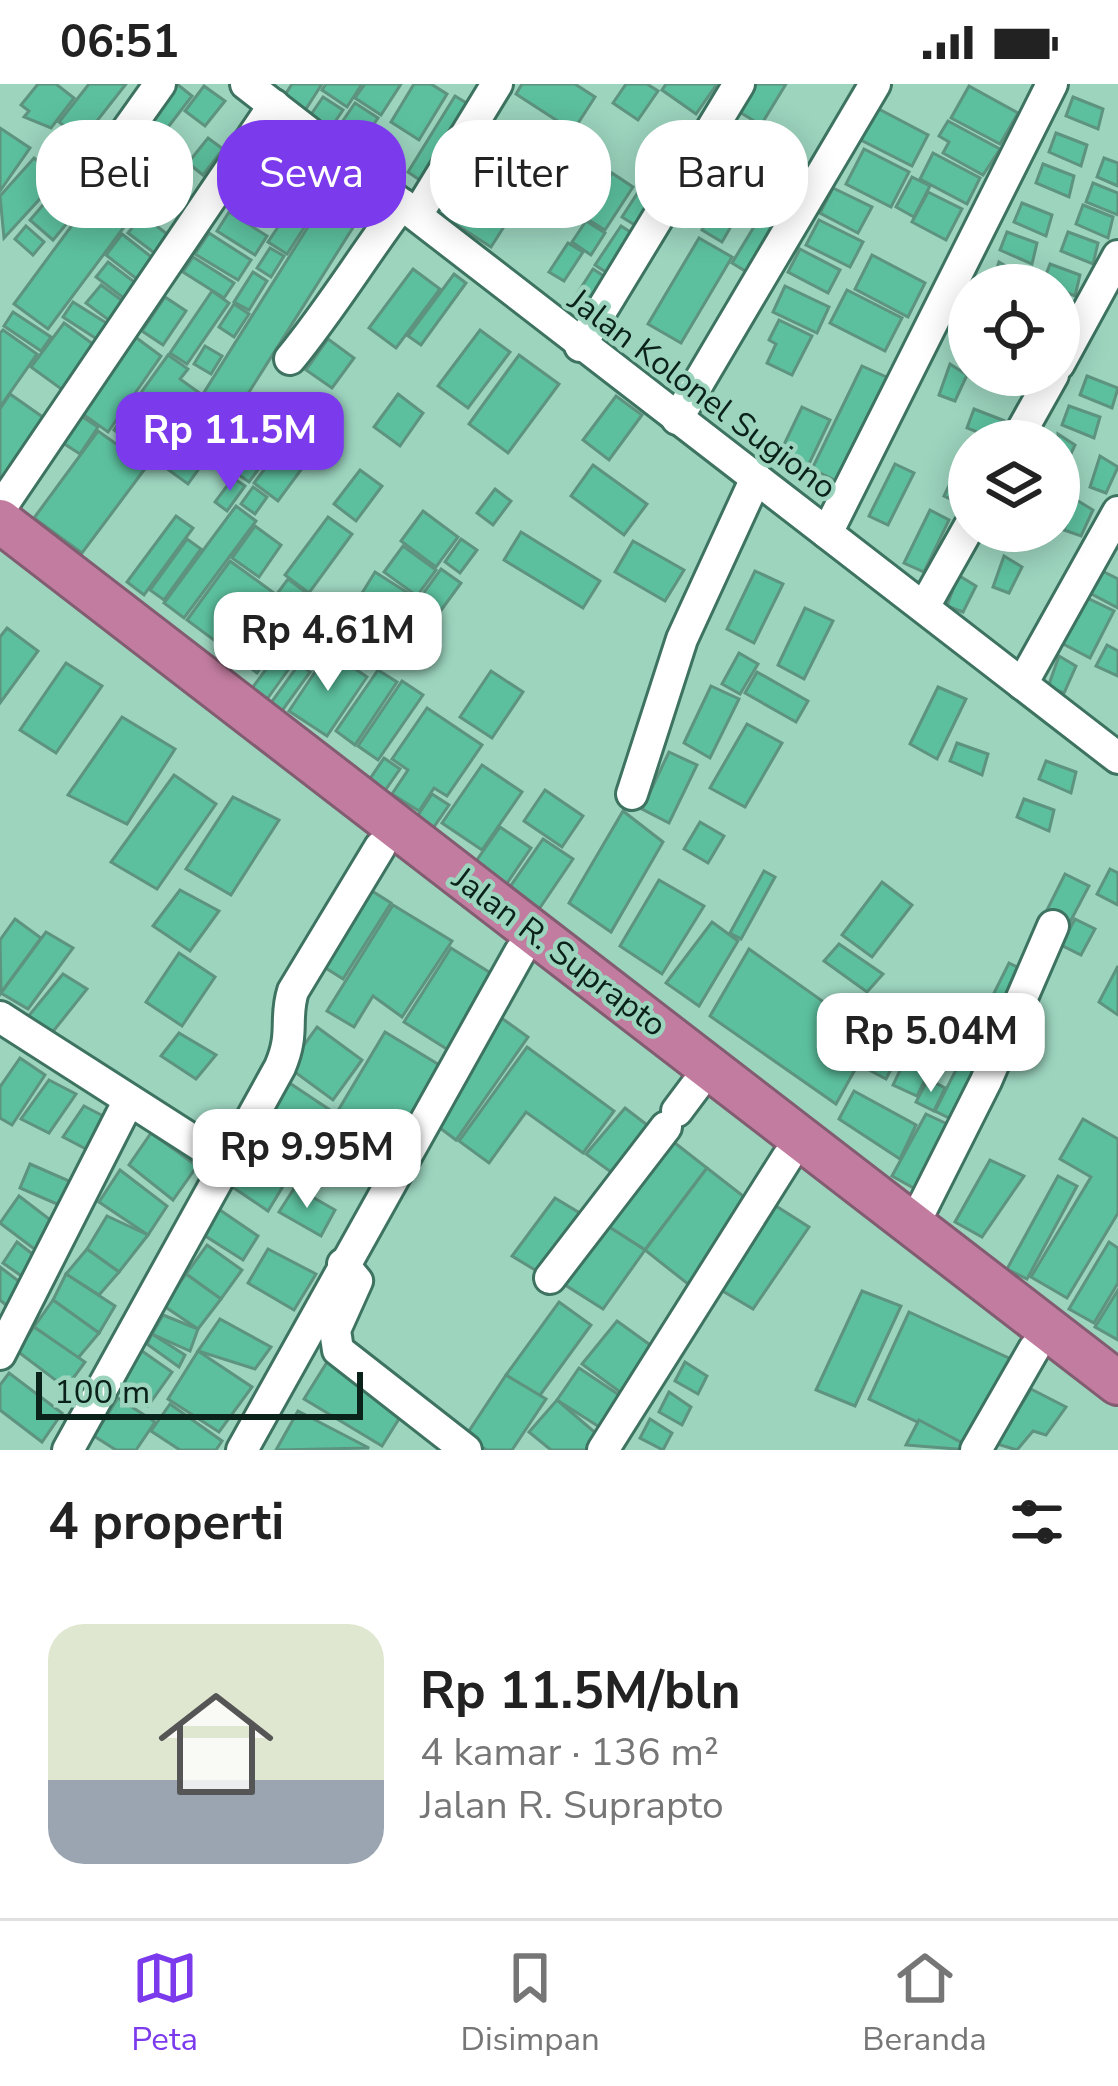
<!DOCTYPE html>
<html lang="id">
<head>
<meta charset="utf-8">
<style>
	body { margin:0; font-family:"Nunito Sans",sans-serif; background:#f2f2f2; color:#222; height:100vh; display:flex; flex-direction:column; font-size:45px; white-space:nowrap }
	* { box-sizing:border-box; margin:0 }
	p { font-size:39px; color:#767676 }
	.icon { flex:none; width:66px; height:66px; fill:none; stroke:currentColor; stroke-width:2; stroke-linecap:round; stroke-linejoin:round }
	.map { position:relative; height:1366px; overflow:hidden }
	.side { display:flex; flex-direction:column; background:#fff; flex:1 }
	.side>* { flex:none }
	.banner { position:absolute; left:36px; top:36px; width:1047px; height:108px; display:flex; gap:24px }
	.tools { position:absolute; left:948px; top:180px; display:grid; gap:24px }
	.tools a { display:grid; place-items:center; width:132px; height:132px; border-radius:50%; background:#fff; box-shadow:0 6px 30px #0003; font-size:60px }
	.scale { position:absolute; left:36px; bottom:30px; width:327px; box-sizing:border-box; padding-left:12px; border:6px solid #0b221a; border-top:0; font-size:33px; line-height:42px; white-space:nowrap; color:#0b221a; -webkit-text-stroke:9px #9cd4be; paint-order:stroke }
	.price { position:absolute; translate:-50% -102px; padding:0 27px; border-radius:24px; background:#fff; color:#222; font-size:39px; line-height:78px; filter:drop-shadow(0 3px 6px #0008) }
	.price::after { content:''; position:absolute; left:50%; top:72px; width:36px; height:27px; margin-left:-18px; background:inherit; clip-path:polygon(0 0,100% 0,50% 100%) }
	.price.selected { background:#7c3aed; color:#fff }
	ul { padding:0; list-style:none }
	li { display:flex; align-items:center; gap:36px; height:300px; padding:0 48px }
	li+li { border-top:3px solid #e0e0e0 }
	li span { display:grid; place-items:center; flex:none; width:336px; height:240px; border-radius:36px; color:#555 }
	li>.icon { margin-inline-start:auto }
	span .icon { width:144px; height:144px; fill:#fffc; stroke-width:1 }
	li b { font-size:51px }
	h2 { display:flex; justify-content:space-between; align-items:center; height:144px; padding:0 48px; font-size:51px }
	.chip { padding:0 42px; border-radius:48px; background:#fff; box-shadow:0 6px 30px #0003; font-size:42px; line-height:108px }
	.chip.selected { background:#7c3aed; color:#fff }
	.status { display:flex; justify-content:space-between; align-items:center; height:84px; padding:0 60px; background:#fff; direction:ltr }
	.status svg { height:33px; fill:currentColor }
	.tabs { display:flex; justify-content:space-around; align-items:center; height:168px; border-top:3px solid #e0e0e0; background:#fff; font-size:33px; color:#767676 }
	.tabs a { display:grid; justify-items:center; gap:6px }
	.tabs .selected { color:#7c3aed }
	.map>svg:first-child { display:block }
	.building { fill:#5cc09e; stroke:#5d937f; stroke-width:3 }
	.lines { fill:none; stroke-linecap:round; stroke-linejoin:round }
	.minor-casing { stroke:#3d7360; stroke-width:36 }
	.highway-casing { stroke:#825c70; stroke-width:48 }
	.minor { stroke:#fff; stroke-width:30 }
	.highway { stroke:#c27c9f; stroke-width:42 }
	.labels { text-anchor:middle; stroke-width:9; stroke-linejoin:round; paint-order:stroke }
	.street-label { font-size:33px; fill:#0b221a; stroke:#9cd4be }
</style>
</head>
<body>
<div class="status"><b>06:51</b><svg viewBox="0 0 49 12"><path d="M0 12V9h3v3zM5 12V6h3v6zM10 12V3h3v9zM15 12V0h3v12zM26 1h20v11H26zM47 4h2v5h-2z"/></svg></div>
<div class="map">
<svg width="1118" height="1366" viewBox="0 0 1118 1366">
	<rect width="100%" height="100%" fill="#9cd4be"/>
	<!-- building -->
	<g class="building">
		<polygon points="38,0 56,0 74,14 51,44 24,33 29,27 21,21"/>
		<polygon points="89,0 126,0 82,56 59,38"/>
		<polygon points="166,0 177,0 192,12 149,68 127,51"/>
		<polygon points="292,0 322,0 304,28 283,14"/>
		<polygon points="326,0 362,0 347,23 322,6"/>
		<polygon points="365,0 401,0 381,31 355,14"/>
		<polygon points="414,0 431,0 447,10 419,56 391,38"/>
		<polygon points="522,0 575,0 595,13 573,47 516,10"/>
		<polygon points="626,0 647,0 658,7 638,36 613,19"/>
		<polygon points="666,0 717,0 696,30 662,6"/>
		<polygon points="751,0 786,0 761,41 736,26"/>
		<polygon points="204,2 225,17 205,42 185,27"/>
		<polygon points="969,2 1018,29 1000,60 951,34"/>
		<polygon points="455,12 478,26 430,103 408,88"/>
		<polygon points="323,13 343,26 330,45 310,32"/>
		<polygon points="1073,13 1103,25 1098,45 1066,32"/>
		<polygon points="355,19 378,34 363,56 340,41"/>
		<polygon points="875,23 928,51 912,82 859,55"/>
		<polygon points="728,36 754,51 733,87 707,72"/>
		<polygon points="948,37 1000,65 983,91 943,69 949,58 939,52"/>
		<polygon points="0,44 30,64 0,107"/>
		<polygon points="1056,49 1087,61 1081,82 1049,68"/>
		<polygon points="208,54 223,65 203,91 188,79"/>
		<polygon points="761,59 804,84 789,109 746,84"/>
		<polygon points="134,65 169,91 139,130 104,104"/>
		<polygon points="864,65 909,88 891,123 846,100"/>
		<polygon points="933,69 980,94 967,120 920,95"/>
		<polygon points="34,74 58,95 4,154 0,112"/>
		<polygon points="1104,74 1118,79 1118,102 1097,93"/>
		<polygon points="1043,80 1074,92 1069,113 1036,99"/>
		<polygon points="318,82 371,115 213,365 181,345 313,135 293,122"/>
		<polygon points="262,83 287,114 253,140 228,109"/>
		<polygon points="740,83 759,94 722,158 702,146"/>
		<polygon points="612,89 633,103 605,146 584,133"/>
		<polygon points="912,93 930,102 914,133 896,123"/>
		<polygon points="1093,99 1118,109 1118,131 1086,118"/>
		<polygon points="833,104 872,123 858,149 820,129"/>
		<polygon points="640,105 656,116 638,143 622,133"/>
		<polygon points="777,105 794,115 750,190 732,179"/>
		<polygon points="55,107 78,126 53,156 30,136"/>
		<polygon points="928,108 962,125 946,156 912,138"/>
		<polygon points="95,110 130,135 48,245 14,220"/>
		<polygon points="457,110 505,141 491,163 443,132"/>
		<polygon points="1022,119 1052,131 1046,152 1014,138"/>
		<polygon points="1083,121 1113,133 1108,154 1076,140"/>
		<polygon points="290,125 309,136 287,170 268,158"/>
		<polygon points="229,128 267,152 255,171 217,147"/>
		<polygon points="142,131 179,159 165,177 128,149"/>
		<polygon points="819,136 863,158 850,183 806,161"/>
		<polygon points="586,137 605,149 591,171 572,158"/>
		<polygon points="26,142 44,158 33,171 15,155"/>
		<polygon points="621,142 643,156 618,196 595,181"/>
		<polygon points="1007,148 1037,159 1032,180 1000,166"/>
		<polygon points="1068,148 1098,159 1093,180 1061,167"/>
		<polygon points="209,149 251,176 238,196 195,170"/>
		<polygon points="122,150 163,182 147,203 106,171"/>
		<polygon points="699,154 732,173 681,259 648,240"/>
		<polygon points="568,159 583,168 564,197 549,188"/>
		<polygon points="270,164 284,172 271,193 257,184"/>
		<polygon points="800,165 840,186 828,209 788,188"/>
		<polygon points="872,171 925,199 908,233 855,205"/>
		<polygon points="193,173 234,199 224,214 183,188"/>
		<polygon points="108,178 146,207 134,222 96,193"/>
		<polygon points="999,178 1016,188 1011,201 991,201"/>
		<polygon points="1050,180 1080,191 1075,212 1043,199"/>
		<polygon points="413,185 440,205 396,264 369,244"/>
		<polygon points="593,185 613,198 595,226 575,213"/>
		<polygon points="253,188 267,197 249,226 234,218"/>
		<polygon points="454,190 466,199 421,261 408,252"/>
		<polygon points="101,201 132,224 118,243 86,219"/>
		<polygon points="785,202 829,223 817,249 773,228"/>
		<polygon points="847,206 902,234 885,267 830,239"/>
		<polygon points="212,207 229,219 187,280 170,269"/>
		<polygon points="165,213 186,227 163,261 142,247"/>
		<polygon points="73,218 119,247 109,263 63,233"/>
		<polygon points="234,220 249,230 234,253 219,243"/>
		<polygon points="13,228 51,253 41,267 4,242"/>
		<polygon points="779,236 812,252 792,291 767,279 776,260 769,256"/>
		<polygon points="64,239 104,268 71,312 31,283"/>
		<polygon points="3,246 37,270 0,323 0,249"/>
		<polygon points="480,246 510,268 468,324 438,302"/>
		<polygon points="134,252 161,272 108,348 80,328"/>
		<polygon points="328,255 354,274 332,304 306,286"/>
		<polygon points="205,262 222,272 211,290 194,280"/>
		<polygon points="168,271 188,285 180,295 201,310 154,375 114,346"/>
		<polygon points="519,271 559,300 508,369 469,340"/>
		<polygon points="950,280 967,291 955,317 939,311"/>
		<polygon points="862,282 893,296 843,400 812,385"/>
		<polygon points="1087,292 1118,304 1112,324 1080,311"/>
		<polygon points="10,310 54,341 11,404 0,397 0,325"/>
		<polygon points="398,310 423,329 400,362 374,343"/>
		<polygon points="616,312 642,331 609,376 583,356"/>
		<polygon points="312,318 326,329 298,367 284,357"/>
		<polygon points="271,320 294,337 273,365 250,349"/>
		<polygon points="1069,322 1100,333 1094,354 1062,341"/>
		<polygon points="802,323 830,336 806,386 778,373"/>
		<polygon points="974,325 1005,337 1000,357 967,344"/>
		<polygon points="81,332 98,343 80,370 63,359"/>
		<polygon points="98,347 147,382 82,469 34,434"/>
		<polygon points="182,347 211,368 188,400 159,379"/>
		<polygon points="1058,350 1075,361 1063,387 1059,386"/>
		<polygon points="250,355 270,369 249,398 229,384"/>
		<polygon points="969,360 969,408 963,421 944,412"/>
		<polygon points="279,366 303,383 278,417 254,399"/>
		<polygon points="1100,372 1118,383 1106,409 1090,403"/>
		<polygon points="895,380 914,389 888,441 869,432"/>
		<polygon points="593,381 647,420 624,451 571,412"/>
		<polygon points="360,386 382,402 356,437 334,420"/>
		<polygon points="233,394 245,402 227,427 215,418"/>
		<polygon points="253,403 267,413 255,430 241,420"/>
		<polygon points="495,405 511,417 493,441 477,429"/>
		<polygon points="1075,415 1093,426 1081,452 1064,446"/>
		<polygon points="236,422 256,437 184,534 164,519"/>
		<polygon points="930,426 949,436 924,488 904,479"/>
		<polygon points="423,427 458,453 436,483 401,457"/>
		<polygon points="176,432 193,444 144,511 127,498"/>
		<polygon points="328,433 352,450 309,509 285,491"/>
		<polygon points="255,442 281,461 259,493 232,474"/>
		<polygon points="521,448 600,497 583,524 504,476"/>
		<polygon points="187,455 201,465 164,516 150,506"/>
		<polygon points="461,455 477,466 460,489 445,478"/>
		<polygon points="633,457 684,486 665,517 615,488"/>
		<polygon points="403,462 436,486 417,512 384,488"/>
		<polygon points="1004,472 1022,483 1009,509 993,503"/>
		<polygon points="230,477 274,509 230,568 187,536"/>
		<polygon points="1094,483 1118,495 1118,524 1082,505"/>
		<polygon points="441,485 461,499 434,536 414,522"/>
		<polygon points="755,487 783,500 754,559 727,545"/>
		<polygon points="375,488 411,511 366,583 330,561"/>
		<polygon points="958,491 976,502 963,528 947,522"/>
		<polygon points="288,495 312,513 257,589 232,570"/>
		<polygon points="1075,508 1114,527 1090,574 1052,554"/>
		<polygon points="411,523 433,538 400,582 379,566"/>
		<polygon points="805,524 833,537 804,595 778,581"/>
		<polygon points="7,544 38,567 0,619 0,553"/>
		<polygon points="284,561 298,572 265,618 250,607"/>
		<polygon points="1107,561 1118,567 1118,592 1096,582"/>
		<polygon points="329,567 367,593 327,652 289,627"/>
		<polygon points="739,569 758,580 740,610 722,600"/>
		<polygon points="1059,572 1076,582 1064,609 1048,603"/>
		<polygon points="66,579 102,602 56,669 20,646"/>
		<polygon points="299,580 310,588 279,631 268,623"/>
		<polygon points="378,586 397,598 355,661 336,647"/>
		<polygon points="491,587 523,608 492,654 460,633"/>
		<polygon points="757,588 808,617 796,638 745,609"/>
		<polygon points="402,597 423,611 378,676 358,662"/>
		<polygon points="711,602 739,615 710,674 684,659"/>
		<polygon points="938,603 966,615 937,675 910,660"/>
		<polygon points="427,624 482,661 447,712 434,704 419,727 392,710 408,686 392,675"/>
		<polygon points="122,633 175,665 127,740 68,711"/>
		<polygon points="747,640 782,659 745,723 710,704"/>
		<polygon points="957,659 988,670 982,691 950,677"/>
		<polygon points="669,668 697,681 669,739 642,725"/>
		<polygon points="384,674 400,685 377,718 361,708"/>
		<polygon points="1046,677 1076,688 1071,709 1039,695"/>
		<polygon points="482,681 522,708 482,766 442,739"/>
		<polygon points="174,691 216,720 157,805 111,778"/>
		<polygon points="545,706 583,732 562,763 524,737"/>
		<polygon points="432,710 449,721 425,756 409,745"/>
		<polygon points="233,713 279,736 231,811 186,785"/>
		<polygon points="1024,715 1054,726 1049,747 1017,733"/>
		<polygon points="623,727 663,758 611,848 569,819"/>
		<polygon points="700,738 724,752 708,779 684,765"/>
		<polygon points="500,743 531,764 499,811 467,790"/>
		<polygon points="543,755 573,775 533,834 503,813"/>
		<polygon points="1110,785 1118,789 1118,821 1097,810"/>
		<polygon points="764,787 775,793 741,855 730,849"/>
		<polygon points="1065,790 1089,802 1070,838 1047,826"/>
		<polygon points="659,796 704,822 662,890 620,862"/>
		<polygon points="882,798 912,821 872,873 842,851"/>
		<polygon points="361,800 391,819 343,895 313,876"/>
		<polygon points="180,806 219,827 190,867 153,842"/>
		<polygon points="393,821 452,857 402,933 373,912 354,943 327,927"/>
		<polygon points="15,835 41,854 1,909 0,856"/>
		<polygon points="1075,835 1095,845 1081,871 1061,861"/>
		<polygon points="712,838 738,857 699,922 666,899"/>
		<polygon points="46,848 73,864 28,925 1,909"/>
		<polygon points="839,860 883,890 867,908 824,877"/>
		<polygon points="451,864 500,895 453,969 404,938"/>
		<polygon points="749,865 873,953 836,1020 710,932"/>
		<polygon points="179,869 215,893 182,942 146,918"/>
		<polygon points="1009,879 1031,890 1016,920 994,909"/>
		<polygon points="1118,882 1118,931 1099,918"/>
		<polygon points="63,890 87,905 51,950 27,934"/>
		<polygon points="500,933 528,953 456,1056 428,1035"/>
		<polygon points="981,938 1005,950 986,987 962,975"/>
		<polygon points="317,943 362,976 333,1016 288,983"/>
		<polygon points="385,948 446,985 385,1086 324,1050"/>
		<polygon points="179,949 216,971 196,995 161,972"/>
		<polygon points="872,962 897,974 886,995 862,982"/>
		<polygon points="527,963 614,1027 583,1069 526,1028 489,1079 459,1057"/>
		<polygon points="20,974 45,991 12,1041 0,1034 0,1003"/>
		<polygon points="904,978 928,990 917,1012 893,1001"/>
		<polygon points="959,980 983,992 959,1039 935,1027"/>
		<polygon points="928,995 945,1004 934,1027 916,1018"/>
		<polygon points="49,996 76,1010 49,1049 21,1035"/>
		<polygon points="288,998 333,1028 297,1083 251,1053"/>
		<polygon points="854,1007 916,1041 900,1075 839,1035"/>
		<polygon points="84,1022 107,1034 88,1066 63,1053"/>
		<polygon points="625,1024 655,1047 618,1093 586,1070"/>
		<polygon points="926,1030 960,1046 919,1107 892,1092"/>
		<polygon points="1083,1035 1118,1055 1118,1129 1067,1214 1031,1193 1091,1093 1060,1075"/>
		<polygon points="151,1049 197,1082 173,1116 129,1081"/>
		<polygon points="666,1052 707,1084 645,1166 603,1139"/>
		<polygon points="253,1066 291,1089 268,1127 231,1102"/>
		<polygon points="990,1076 1024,1092 982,1153 955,1138"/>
		<polygon points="30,1080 76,1100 66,1124 20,1104"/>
		<polygon points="707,1084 752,1119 688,1200 645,1166"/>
		<polygon points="120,1086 167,1122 148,1151 99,1118"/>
		<polygon points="1058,1092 1077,1102 1027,1195 1007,1185"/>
		<polygon points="295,1103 335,1126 321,1152 279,1128"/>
		<polygon points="19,1112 57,1141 37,1167 0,1139"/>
		<polygon points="555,1114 588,1134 545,1192 512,1172"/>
		<polygon points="776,1122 809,1143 753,1225 721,1206"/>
		<polygon points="217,1124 258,1152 243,1176 199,1148"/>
		<polygon points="107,1132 148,1151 119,1188 87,1165"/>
		<polygon points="603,1139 645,1166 603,1225 562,1199"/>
		<polygon points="17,1158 35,1172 23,1193 3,1179"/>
		<polygon points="1109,1158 1118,1164 1118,1199 1094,1239 1069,1225"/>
		<polygon points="207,1161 242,1186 221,1215 186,1190"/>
		<polygon points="87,1165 119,1188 99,1211 66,1190"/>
		<polygon points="268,1165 316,1190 294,1226 248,1199"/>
		<polygon points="0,1183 29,1205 13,1227 0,1216"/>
		<polygon points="66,1190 115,1222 99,1249 53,1216"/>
		<polygon points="186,1190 221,1215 198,1245 164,1222"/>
		<polygon points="1118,1206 1118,1256 1095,1243"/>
		<polygon points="862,1207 901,1222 855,1322 816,1306"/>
		<polygon points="53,1216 99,1249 78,1274 34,1243"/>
		<polygon points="559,1218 591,1241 538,1314 506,1291"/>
		<polygon points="909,1228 1013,1276 970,1363 869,1315"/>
		<polygon points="163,1231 198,1245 190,1267 152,1250"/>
		<polygon points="220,1235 271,1263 255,1285 198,1267"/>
		<polygon points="617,1237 660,1268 624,1311 582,1280"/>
		<polygon points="34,1243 85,1278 66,1304 17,1267"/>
		<polygon points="152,1250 185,1271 179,1283 147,1260"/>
		<polygon points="142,1267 172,1288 148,1322 120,1302"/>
		<polygon points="198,1267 252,1303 219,1348 168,1315"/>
		<polygon points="329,1275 407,1322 382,1362 304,1315"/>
		<polygon points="685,1278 707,1292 698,1310 675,1297"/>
		<polygon points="579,1284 622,1313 601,1344 557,1316"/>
		<polygon points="9,1289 62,1329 42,1358 0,1326 0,1301"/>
		<polygon points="506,1291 546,1315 512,1366 487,1366 465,1353"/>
		<polygon points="1031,1305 1066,1323 1046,1351 1033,1347 1017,1366 997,1360"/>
		<polygon points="669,1308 691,1323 682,1341 659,1328"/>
		<polygon points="118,1314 155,1338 136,1366 116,1366 94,1352"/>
		<polygon points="557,1316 599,1352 587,1366 551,1366 529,1348"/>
		<polygon points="170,1320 222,1357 216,1366 180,1366 151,1347"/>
		<polygon points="298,1327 369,1364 276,1366"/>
		<polygon points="650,1335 672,1349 663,1366 640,1354"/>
		<polygon points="919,1336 970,1363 969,1366 906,1361"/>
	</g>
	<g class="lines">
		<!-- minor casing -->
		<g class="minor-casing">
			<g id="minor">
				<polyline points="246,0 1118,674"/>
				<polyline points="81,111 160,0"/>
				<polyline points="417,131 497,0"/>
				<polyline points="580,262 739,0"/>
				<path d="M290 275C331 225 363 172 402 120"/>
				<polyline points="1059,280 1118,172"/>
				<polyline points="677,335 875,0"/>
				<polyline points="1016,357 1053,291"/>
				<polyline points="0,425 274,21"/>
				<polyline points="827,449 1052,0"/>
				<polyline points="924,523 969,443"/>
				<polyline points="1022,600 1118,428"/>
				<polyline points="632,710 682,555 756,394"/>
				<polyline points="0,933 228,1079"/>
				<polyline points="677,1027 695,1003"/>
				<polyline points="914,1140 986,997 1053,842"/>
				<polyline points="343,1180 357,1197 335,1246 338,1266 466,1366"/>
				<polyline points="550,1194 666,1043"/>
				<polyline points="0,1270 129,1016"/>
				<path d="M68 1366 280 983C295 948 284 935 293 907L380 763"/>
				<polyline points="242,1366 520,868"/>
				<polyline points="603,1366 787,1074"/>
				<polyline points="976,1366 1034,1265"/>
			</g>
		</g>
		<!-- highway casing -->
		<g class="highway-casing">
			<polyline id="highway" points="0,437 1118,1299"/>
		</g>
		<!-- minor -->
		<use href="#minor" class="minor"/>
		<!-- highway -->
		<use href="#highway" class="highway"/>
	</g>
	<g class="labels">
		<!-- street labels -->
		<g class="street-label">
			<text transform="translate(703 309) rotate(37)" y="12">Jalan Kolonel Sugiono</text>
			<text transform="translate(560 867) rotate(37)" y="12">Jalan R. Suprapto</text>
		</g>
	</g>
</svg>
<div class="tools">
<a><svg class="icon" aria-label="locate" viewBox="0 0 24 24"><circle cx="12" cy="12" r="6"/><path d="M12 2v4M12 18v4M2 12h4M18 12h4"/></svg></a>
<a><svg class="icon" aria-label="layers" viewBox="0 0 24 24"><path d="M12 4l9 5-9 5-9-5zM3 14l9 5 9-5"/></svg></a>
</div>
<div class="scale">100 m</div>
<b class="price selected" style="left:230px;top:410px">Rp 11.5M</b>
<b class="price" style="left:328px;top:610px">Rp 4.61M</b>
<b class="price" style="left:931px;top:1011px">Rp 5.04M</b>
<b class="price" style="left:307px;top:1127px">Rp 9.95M</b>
<div class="banner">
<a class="chip">Beli</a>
<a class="chip selected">Sewa</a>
<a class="chip">Filter</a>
<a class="chip">Baru</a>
</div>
</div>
<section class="side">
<h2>4 properti<svg class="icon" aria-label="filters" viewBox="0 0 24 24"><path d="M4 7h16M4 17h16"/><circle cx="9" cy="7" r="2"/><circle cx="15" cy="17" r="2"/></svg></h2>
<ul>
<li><span style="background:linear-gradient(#dfe7d0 65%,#9aa5b1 0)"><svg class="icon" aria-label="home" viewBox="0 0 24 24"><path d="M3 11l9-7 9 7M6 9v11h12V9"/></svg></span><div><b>Rp 11.5M/bln</b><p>4 kamar · 136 m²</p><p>Jalan R. Suprapto</p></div></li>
</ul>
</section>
<nav class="tabs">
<a class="selected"><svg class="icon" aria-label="map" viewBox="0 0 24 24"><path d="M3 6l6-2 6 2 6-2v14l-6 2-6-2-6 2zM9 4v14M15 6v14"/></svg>Peta</a>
<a><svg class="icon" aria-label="saved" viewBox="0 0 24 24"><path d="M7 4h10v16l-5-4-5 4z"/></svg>Disimpan</a>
<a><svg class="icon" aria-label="home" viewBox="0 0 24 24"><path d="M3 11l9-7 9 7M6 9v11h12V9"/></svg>Beranda</a>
</nav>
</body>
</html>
